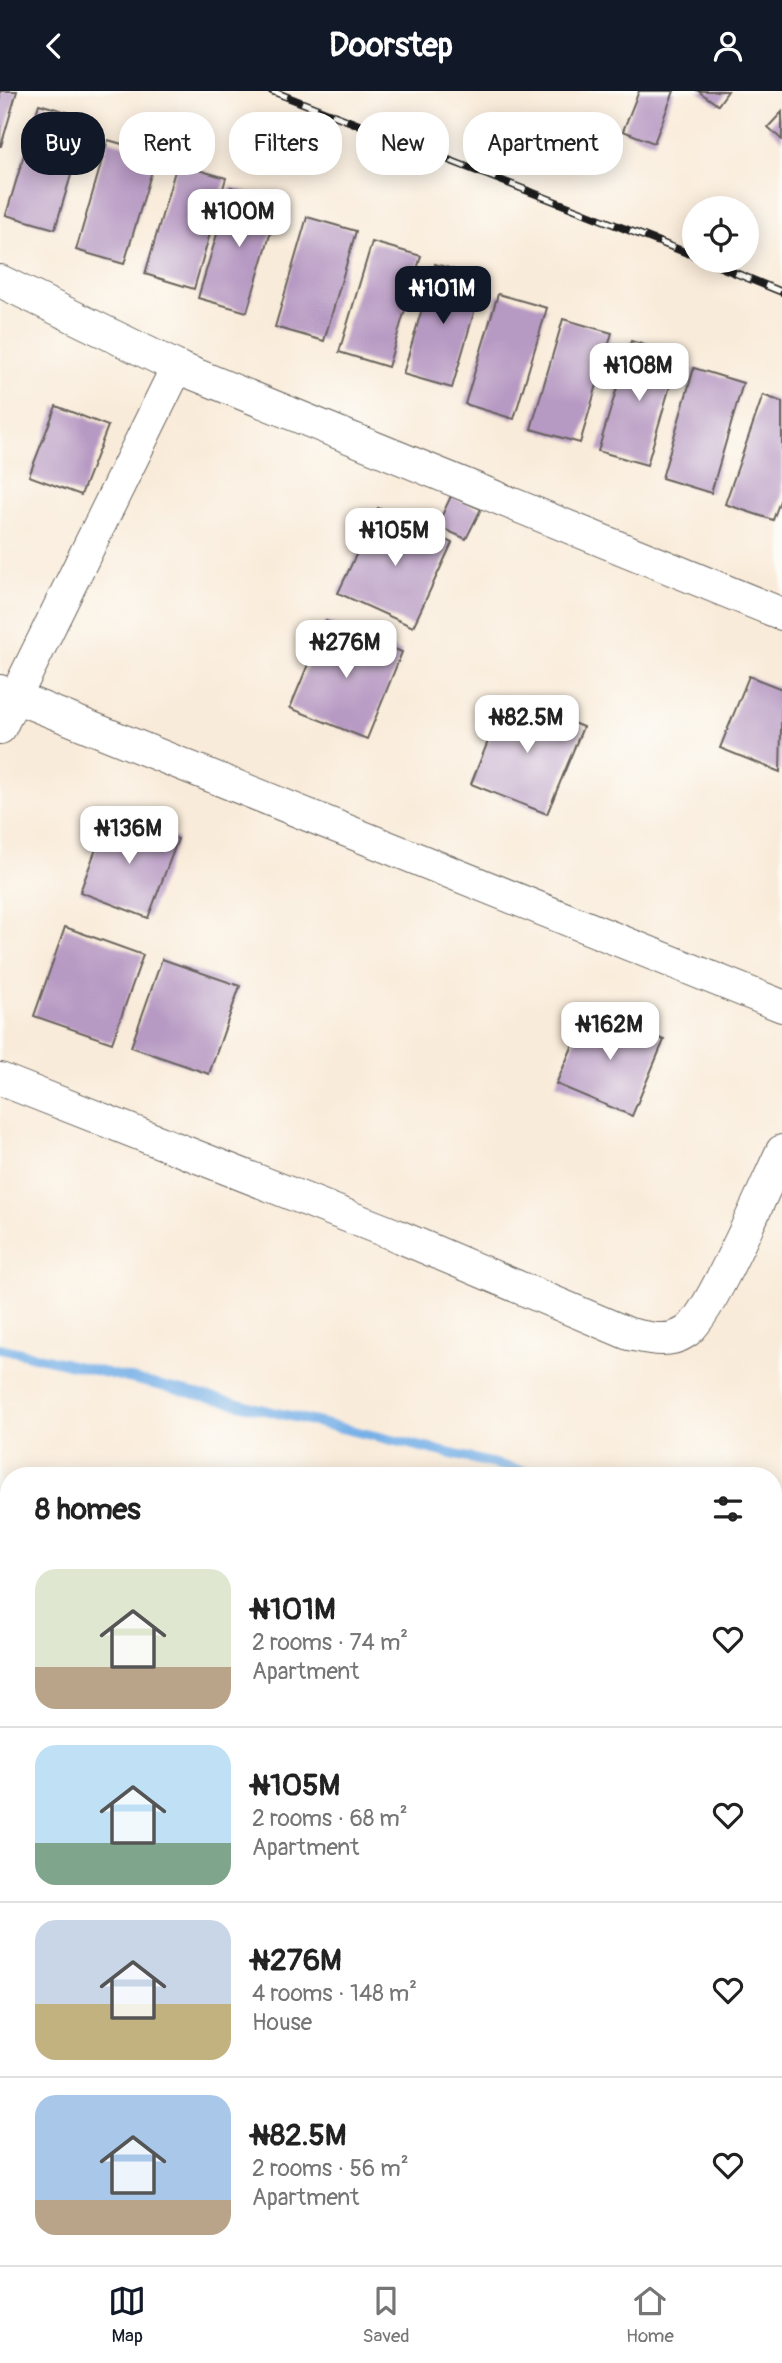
<!DOCTYPE html>
<html lang="en">
<head>
<meta charset="utf-8">
<style>
	body { margin:0; font-family:Pangolin,sans-serif; background:#f6f6f6; color:#222; height:100vh; display:flex; flex-direction:column; font-size:26px; white-space:nowrap }
	* { box-sizing:border-box; margin:0 }
	p { font-size:23px; color:#767676 }
	.icon { flex:none; width:38px; height:38px; fill:none; stroke:currentColor; stroke-width:2; stroke-linecap:round; stroke-linejoin:round }
	.map { position:relative; flex:1; overflow:hidden }
	.side { position:absolute; left:0px; top:1376px; width:782px; height:800px; display:flex; flex-direction:column; background:#fff; border-radius:28px 28px 0 0; box-shadow:0 4px 18px #0003 }
	.side>* { flex:none }
	.top-card { position:absolute; left:21px; top:21px; width:740px; height:63px; display:flex; gap:14px }
	.buttons { position:absolute; left:682px; top:105px; display:grid; gap:14px }
	.buttons a { display:grid; place-items:center; width:77px; height:77px; border-radius:50%; background:#fff; box-shadow:0 4px 18px #0003; font-size:35px }
	.price { position:absolute; translate:-50% -60px; padding:0 16px; border-radius:14px; background:#fff; color:#222; font-size:23px; line-height:46px; filter:drop-shadow(0 2px 4px #0008) }
	.price::after { content:''; position:absolute; left:50%; top:42px; width:21px; height:16px; margin-left:-10px; background:inherit; clip-path:polygon(0 0,100% 0,50% 100%) }
	.price.active { background:#111827; color:#fff }
	ul { padding:0; list-style:none }
	li { display:flex; align-items:center; gap:21px; height:175px; padding:0 35px }
	li+li { border-top:2px solid #e0e0e0 }
	li span { display:grid; place-items:center; flex:none; width:196px; height:140px; border-radius:21px; color:#555 }
	li>.icon { margin-inline-start:auto }
	span .icon { width:84px; height:84px; fill:#fffc; stroke-width:1 }
	li b { font-size:30px }
	h2 { display:flex; justify-content:space-between; align-items:center; height:84px; padding:0 35px; font-size:30px }
	.tag { padding:0 24px; border-radius:28px; background:#fff; box-shadow:0 4px 18px #0003; font-size:24px; line-height:63px }
	.tag.active { background:#111827; color:#fff }
	header { display:flex; justify-content:space-between; align-items:center; height:91px; padding:0 35px; background:#111827; color:#fff; font-size:32px; font-weight:800 }
	.tab-bar { display:flex; justify-content:space-around; align-items:center; height:98px; border-top:2px solid #e0e0e0; background:#fff; font-size:19px; color:#767676 }
	.tab-bar a { display:grid; justify-items:center; gap:4px }
	.tab-bar .active { color:#111827 }
	.map>svg:first-child { display:block }
	.lines { fill:none; stroke-linecap:round; stroke-linejoin:round }
	.stream { stroke:#77b0e7; stroke-width:10 }
	.building { fill:#b79ac3 }
	.minor-casing { stroke:#69645e; stroke-width:34 }
	.minor { stroke:#fff; stroke-width:32 }
	.rail-casing { stroke:#1c1c1c; stroke-width:8 }
	.rail { stroke:#fdfcf7; stroke-width:5; stroke-dasharray:16; stroke-linecap:butt }
</style>
</head>
<body>
<header><svg class="icon" aria-label="back" viewBox="0 0 24 24"><path d="M15 5l-7 7 7 7"/></svg>Doorstep<svg class="icon" aria-label="person" viewBox="0 0 24 24"><circle cx="12" cy="8" r="4"/><path d="M4 21q1-7 8-7t8 7"/></svg></header>
<div class="map">
<svg width="782" height="2174" viewBox="0 0 782 2174">
	<rect width="100%" height="100%" fill="#fdfcf7"/>
	<filter id="ink" filterUnits="userSpaceOnUse"><feTurbulence type="fractalNoise" baseFrequency=".0143" numOctaves="2"/><feDisplacementMap in="SourceGraphic" scale="14" xChannelSelector="R" yChannelSelector="G"/><feConvolveMatrix kernelMatrix="1 2 1 2 8 2 1 2 1" color-interpolation-filters="sRGB"/></filter>
	<filter id="wash" filterUnits="userSpaceOnUse"><feTurbulence type="fractalNoise" baseFrequency=".00686" numOctaves="4" result="noise"/><feDisplacementMap in="SourceGraphic" scale="28" xChannelSelector="R" yChannelSelector="G"/><feGaussianBlur stdDeviation="1.57" result="paint"/><feColorMatrix in="noise" values="0 0 0 0 0 0 0 0 0 0 0 0 0 0 0 0 0 1.4 0 .05"/><feComposite in="paint" operator="in"/></filter>
	<g filter="url(#wash)">
		<rect width="100%" height="100%" fill="#f9ebd9"/>
		<g class="lines">
			<!-- stream -->
			<g class="stream">
				<polyline points="0,1257 541,1384"/>
				<polyline points="774,1475 782,1479"/>
			</g>
		</g>
		<g id="blocks">
			<!-- building -->
			<g class="building">
				<polygon points="0,0 17,0 1,55 0,55"/>
				<polygon points="639,0 674,0 654,52 623,40"/>
				<polygon points="698,0 728,0 718,14"/>
				<polygon points="39,13 88,27 55,138 6,124"/>
				<polygon points="782,21 782,49 768,36"/>
				<polygon points="108,49 157,63 124,173 76,159"/>
				<polygon points="177,73 226,87 194,198 145,183"/>
				<polygon points="231,96 280,110 247,221 198,207"/>
				<polygon points="307,126 356,140 324,250 275,236"/>
				<polygon points="372,151 421,165 388,276 339,261"/>
				<polygon points="435,173 484,187 452,297 403,283"/>
				<polygon points="498,203 547,217 514,328 465,313"/>
				<polygon points="563,228 612,242 580,352 531,338"/>
				<polygon points="631,250 679,264 647,374 598,360"/>
				<polygon points="694,277 743,292 711,402 662,387"/>
				<polygon points="763,304 782,311 782,404 773,429 725,413"/>
				<polygon points="56,315 108,335 81,404 29,385"/>
				<polygon points="451,405 481,418 466,448 437,435"/>
				<polygon points="378,417 452,452 413,536 338,502"/>
				<polygon points="326,530 402,561 367,648 290,617"/>
				<polygon points="749,585 782,598 780,681 720,657"/>
				<polygon points="506,605 583,636 547,723 471,693"/>
				<polygon points="109,723 178,748 148,827 80,801"/>
				<polygon points="65,836 143,864 112,952 34,925"/>
				<polygon points="162,868 240,895 209,983 131,956"/>
				<polygon points="589,917 664,949 632,1025 556,993"/>
			</g>
		</g>
	</g>
	<g filter="url(#ink)">
		<use href="#blocks" fill-opacity="0" stroke="#69645e" stroke-width="2"/>
		<g class="lines">
			<!-- minor casing -->
			<g class="minor-casing">
				<g id="minor">
					<polyline points="0,190 177,276 782,523"/>
					<polyline points="0,600 782,915"/>
					<polyline points="0,637 177,276"/>
					<path d="M0 988 398 1145 629 1243C649 1247 668 1253 686 1241 710 1226 766 1093 782 1060"/>
					<polyline points="774,1704 782,1690"/>
					<polyline points="0,2166 13,2174"/>
					<polyline points="488,2174 492,2166"/>
				</g>
			</g>
			<!-- minor -->
			<use href="#minor" class="minor"/>
			<!-- rail casing -->
			<g class="rail-casing">
				<g id="rail">
					<polyline points="272,0 695,165"/>
					<polyline points="706,170 782,201"/>
				</g>
			</g>
			<!-- rail -->
			<use href="#rail" class="rail"/>
		</g>
	</g>
</svg>
<div class="buttons">
<a><svg class="icon" aria-label="locate" viewBox="0 0 24 24"><circle cx="12" cy="12" r="6"/><path d="M12 2v4M12 18v4M2 12h4M18 12h4"/></svg></a>
</div>
<b class="price" style="left:239px;top:158px">₦100M</b>
<b class="price active" style="left:443px;top:235px">₦101M</b>
<b class="price" style="left:639px;top:312px">₦108M</b>
<b class="price" style="left:395px;top:477px">₦105M</b>
<b class="price" style="left:346px;top:589px">₦276M</b>
<b class="price" style="left:527px;top:664px">₦82.5M</b>
<b class="price" style="left:129px;top:775px">₦136M</b>
<b class="price" style="left:610px;top:971px">₦162M</b>
<div class="top-card">
<a class="tag active">Buy</a>
<a class="tag">Rent</a>
<a class="tag">Filters</a>
<a class="tag">New</a>
<a class="tag">Apartment</a>
</div>
<section class="side">
<h2>8 homes<svg class="icon" aria-label="filters" viewBox="0 0 24 24"><path d="M4 7h16M4 17h16"/><circle cx="9" cy="7" r="2"/><circle cx="15" cy="17" r="2"/></svg></h2>
<ul>
<li><span style="background:linear-gradient(#dfe7d0 70%,#b9a48a 0)"><svg class="icon" aria-label="home" viewBox="0 0 24 24"><path d="M3 11l9-7 9 7M6 9v11h12V9"/></svg></span><div><b>₦101M</b><p>2 rooms · 74 m²</p><p>Apartment</p></div><svg class="icon" aria-label="heart" viewBox="0 0 24 24"><path d="M12 20l-8-8c-3-5 5-10 8-4 3-6 11-1 8 4z"/></svg></li>
<li><span style="background:linear-gradient(#bfe0f5 70%,#7fa58c 0)"><svg class="icon" aria-label="home" viewBox="0 0 24 24"><path d="M3 11l9-7 9 7M6 9v11h12V9"/></svg></span><div><b>₦105M</b><p>2 rooms · 68 m²</p><p>Apartment</p></div><svg class="icon" aria-label="heart" viewBox="0 0 24 24"><path d="M12 20l-8-8c-3-5 5-10 8-4 3-6 11-1 8 4z"/></svg></li>
<li><span style="background:linear-gradient(#c9d6e8 60%,#c2b280 0)"><svg class="icon" aria-label="home" viewBox="0 0 24 24"><path d="M3 11l9-7 9 7M6 9v11h12V9"/></svg></span><div><b>₦276M</b><p>4 rooms · 148 m²</p><p>House</p></div><svg class="icon" aria-label="heart" viewBox="0 0 24 24"><path d="M12 20l-8-8c-3-5 5-10 8-4 3-6 11-1 8 4z"/></svg></li>
<li><span style="background:linear-gradient(#a9c7e8 75%,#b9a48a 0)"><svg class="icon" aria-label="home" viewBox="0 0 24 24"><path d="M3 11l9-7 9 7M6 9v11h12V9"/></svg></span><div><b>₦82.5M</b><p>2 rooms · 56 m²</p><p>Apartment</p></div><svg class="icon" aria-label="heart" viewBox="0 0 24 24"><path d="M12 20l-8-8c-3-5 5-10 8-4 3-6 11-1 8 4z"/></svg></li>
</ul>
</section>
</div>
<nav class="tab-bar">
<a class="active"><svg class="icon" aria-label="map" viewBox="0 0 24 24"><path d="M3 6l6-2 6 2 6-2v14l-6 2-6-2-6 2zM9 4v14M15 6v14"/></svg>Map</a>
<a><svg class="icon" aria-label="saved" viewBox="0 0 24 24"><path d="M7 4h10v16l-5-4-5 4z"/></svg>Saved</a>
<a><svg class="icon" aria-label="home" viewBox="0 0 24 24"><path d="M3 11l9-7 9 7M6 9v11h12V9"/></svg>Home</a>
</nav>
</body>
</html>
